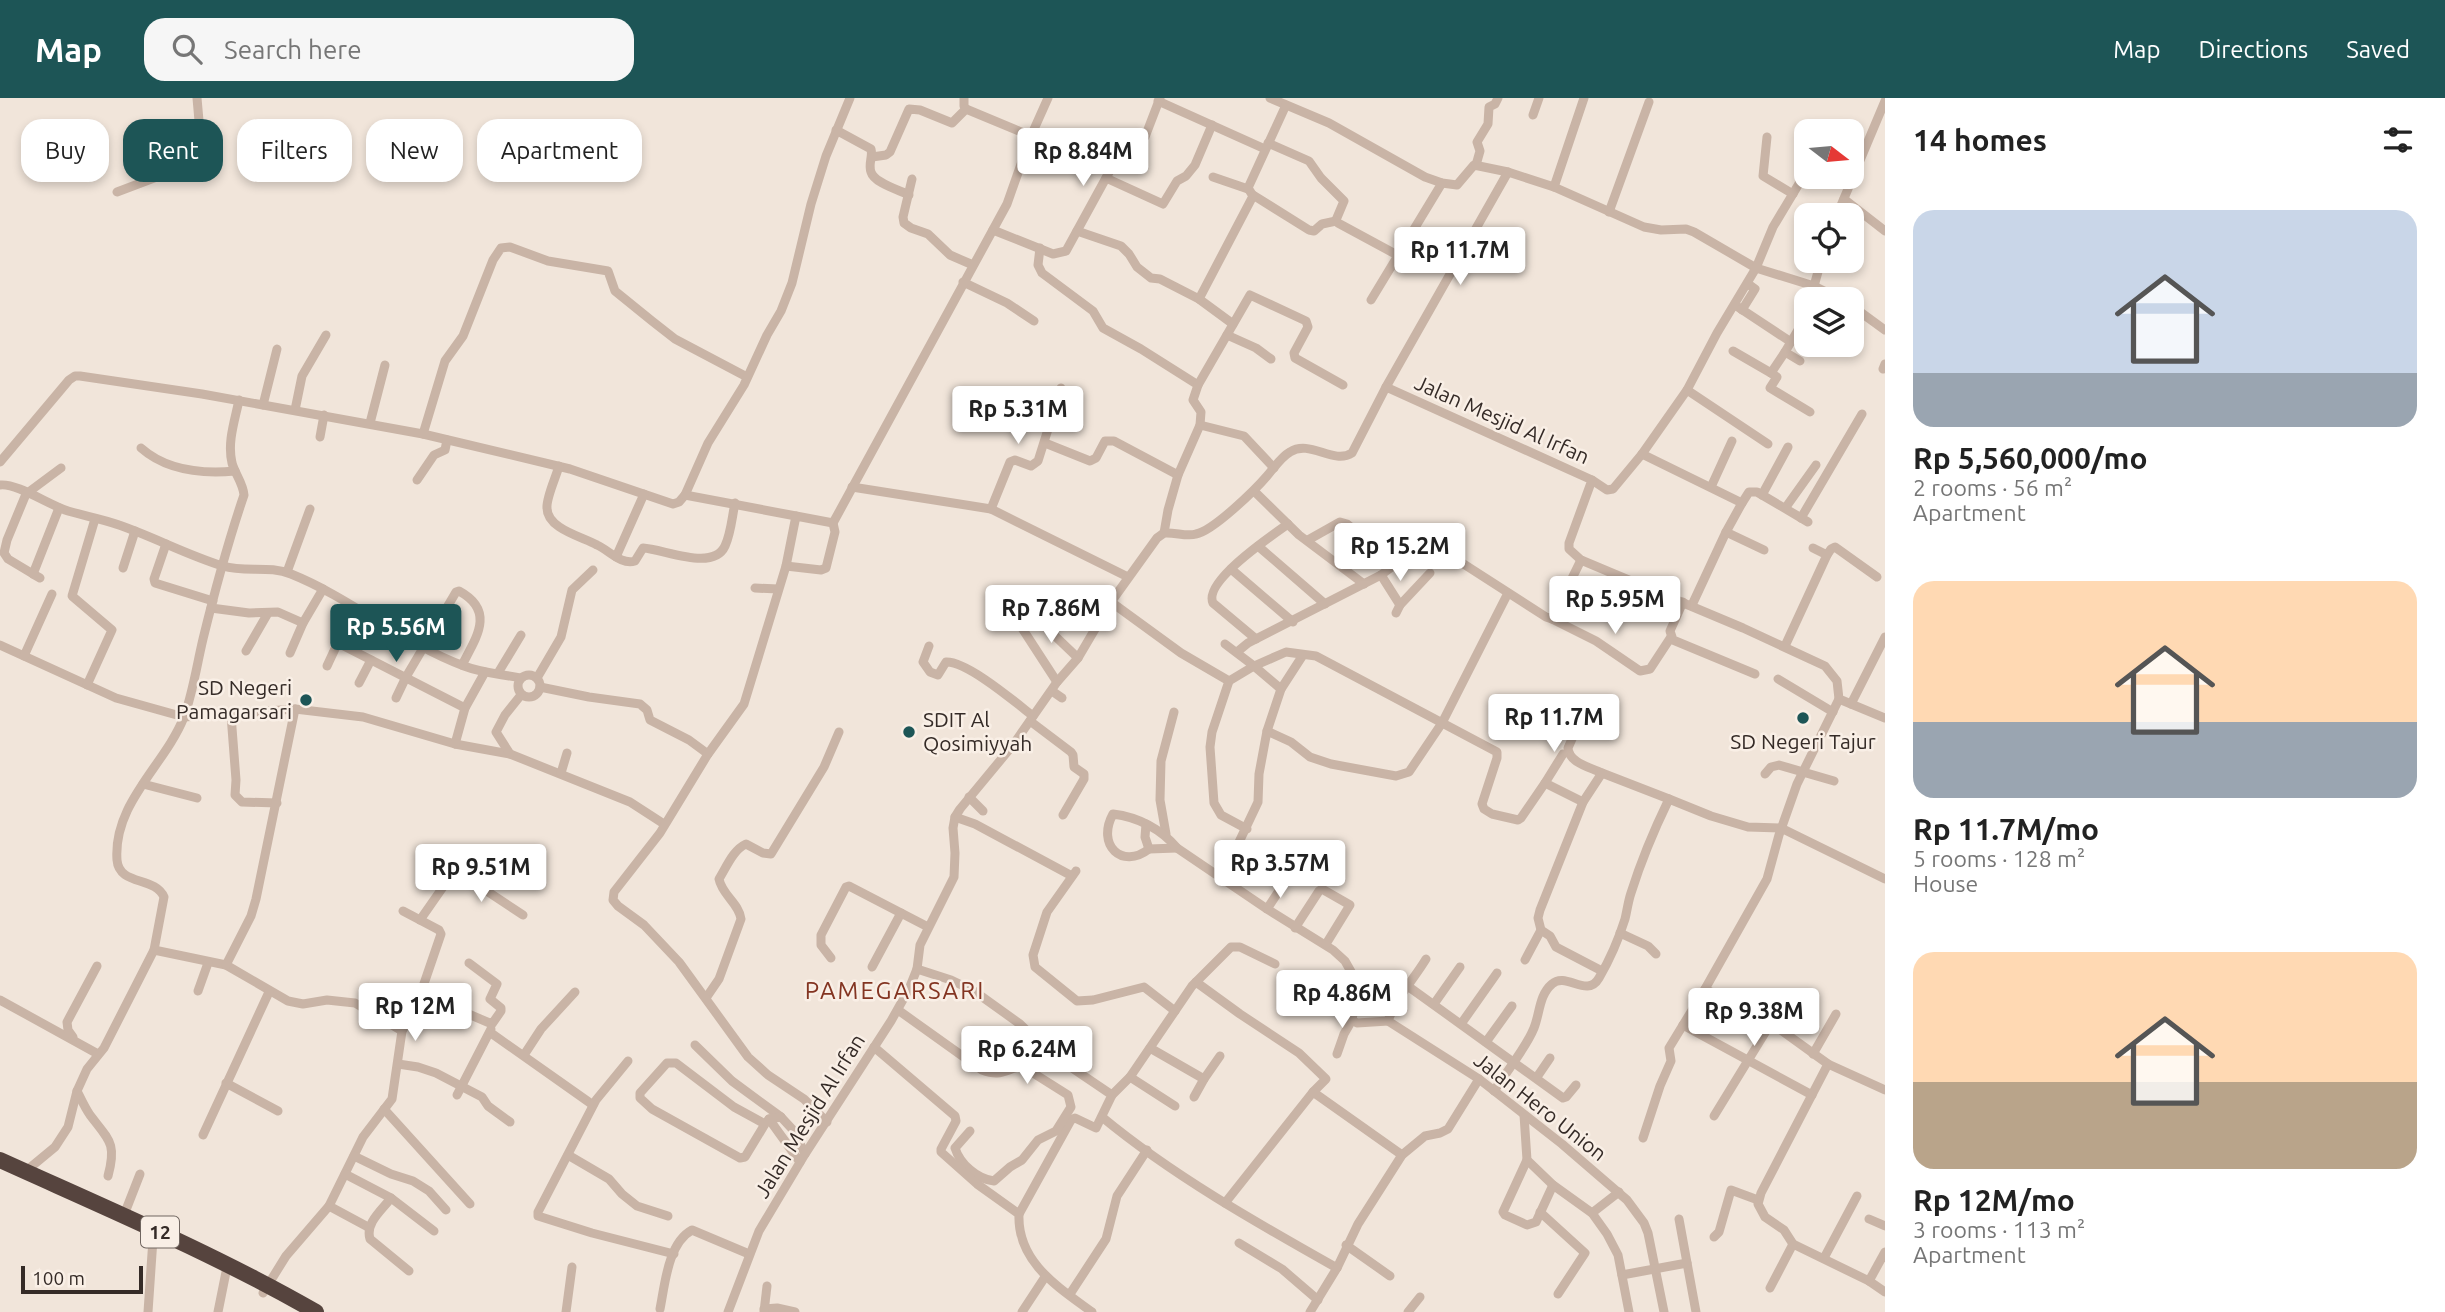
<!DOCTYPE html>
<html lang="en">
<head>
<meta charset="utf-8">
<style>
	body { margin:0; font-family:Ubuntu,sans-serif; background:#f6f6f6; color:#222; height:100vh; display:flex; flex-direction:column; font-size:26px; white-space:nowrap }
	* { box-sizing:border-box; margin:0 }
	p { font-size:23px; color:#767676 }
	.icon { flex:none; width:38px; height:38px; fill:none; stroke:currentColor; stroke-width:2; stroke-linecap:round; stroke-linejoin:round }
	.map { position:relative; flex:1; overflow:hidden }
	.sheet { display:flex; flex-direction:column; background:#fff; width:560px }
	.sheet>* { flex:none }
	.hud { position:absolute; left:21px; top:21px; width:665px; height:63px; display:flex; gap:14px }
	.needle { width:46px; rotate:106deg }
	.controls { position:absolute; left:1794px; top:21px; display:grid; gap:14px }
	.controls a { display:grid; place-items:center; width:70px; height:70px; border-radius:14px; background:#fff; box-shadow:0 4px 10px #0003; font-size:35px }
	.scale { position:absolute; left:21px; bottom:18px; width:122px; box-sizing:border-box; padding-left:7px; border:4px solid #352b27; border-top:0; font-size:19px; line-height:24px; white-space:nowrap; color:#352b27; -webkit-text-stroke:5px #f9efe6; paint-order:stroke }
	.price { position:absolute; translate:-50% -60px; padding:0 16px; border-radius:7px; background:#fff; color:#222; font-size:23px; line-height:46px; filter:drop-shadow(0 2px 4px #0008) }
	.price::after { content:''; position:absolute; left:50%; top:42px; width:21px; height:16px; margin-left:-10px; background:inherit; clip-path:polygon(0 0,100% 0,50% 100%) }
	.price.on { background:#1d5556; color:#fff }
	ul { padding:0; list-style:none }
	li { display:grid; align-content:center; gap:14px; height:371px; padding:0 28px }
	li span { display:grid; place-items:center; height:217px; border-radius:21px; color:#555 }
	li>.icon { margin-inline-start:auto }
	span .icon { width:126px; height:126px; fill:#fffc; stroke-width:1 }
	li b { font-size:30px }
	h2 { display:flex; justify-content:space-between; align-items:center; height:84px; padding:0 28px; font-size:30px }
	.tag { padding:0 24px; border-radius:21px; background:#fff; box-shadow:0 4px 10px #0003; font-size:24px; line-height:63px }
	.tag.on { background:#1d5556; color:#fff }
	header { display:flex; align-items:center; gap:42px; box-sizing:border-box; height:98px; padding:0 35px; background:#1d5556; color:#fff }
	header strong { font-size:33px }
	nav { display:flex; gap:38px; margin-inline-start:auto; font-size:24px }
	.search { width:490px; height:63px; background:#f6f6f6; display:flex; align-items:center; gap:18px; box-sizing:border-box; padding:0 24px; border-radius:21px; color:#767676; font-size:26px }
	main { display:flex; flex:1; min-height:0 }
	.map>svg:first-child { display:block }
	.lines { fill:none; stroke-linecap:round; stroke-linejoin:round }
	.street { stroke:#c9b4a6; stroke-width:9 }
	.highway { stroke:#56443e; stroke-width:16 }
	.poi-dot { fill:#1d5556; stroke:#f9efe6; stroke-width:2.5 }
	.labels { text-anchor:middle; stroke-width:5; stroke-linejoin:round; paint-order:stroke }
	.shield { fill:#f9efe6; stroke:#706660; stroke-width:2 }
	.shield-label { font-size:19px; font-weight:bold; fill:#352b27 }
	.street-label { font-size:21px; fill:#352b27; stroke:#f9efe6 }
	.poi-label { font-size:21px; fill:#352b27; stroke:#f9efe6; text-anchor:end }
	.quarter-label { font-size:24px; letter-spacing:2px; fill:#833421; stroke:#f9efe6 }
</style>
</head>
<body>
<header>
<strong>Map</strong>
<div class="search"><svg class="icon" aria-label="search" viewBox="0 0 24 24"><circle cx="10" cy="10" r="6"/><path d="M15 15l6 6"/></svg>Search here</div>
<nav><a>Map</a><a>Directions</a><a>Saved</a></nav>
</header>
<main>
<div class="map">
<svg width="1885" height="1214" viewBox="0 0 1885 1214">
	<rect width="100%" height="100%" fill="#f1e5da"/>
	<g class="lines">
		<!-- street -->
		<g class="street">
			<polyline points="964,0 964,8 966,11 1031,38"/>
			<polyline points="1270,0 1329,25 1425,79 1442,85 1457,87 1474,67 1508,74 1554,89 1644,129 1661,132 1686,131 1694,134 1756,170 1814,188 1840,201"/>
			<polyline points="1158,3 1265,51"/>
			<polyline points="1533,17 1539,0"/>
			<path d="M836 32 871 51C873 59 868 66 871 74 874 85 899 92 909 97"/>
			<polyline points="1767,39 1763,78 1793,96"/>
			<polyline points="1268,45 1309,63 1321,80 1344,103 1336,122 1338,125 1399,158"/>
			<polyline points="872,59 886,57 890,54 909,11 920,12 952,25 966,11"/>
			<polyline points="1476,67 1480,53 1477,44 1488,26 1489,9 1495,6 1498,0"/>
			<polyline points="1213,79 1248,91"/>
			<polyline points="1106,80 1163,106 1177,83 1186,78 1195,67 1212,27"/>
			<polyline points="912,81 903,119 904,125 911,130 928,136 950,157 973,167"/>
			<polyline points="1554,89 1584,0"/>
			<polyline points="117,94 199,63 202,57 197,0"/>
			<polyline points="1253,97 1309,132 1314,133 1322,126 1336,123"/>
			<polyline points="1844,101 1885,133"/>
			<polyline points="1609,114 1649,4"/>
			<polyline points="1837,117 1885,3"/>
			<polyline points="993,132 1053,156 1066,153 1124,47 1132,41 1145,39 1160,0"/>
			<polyline points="1077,133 1121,148 1129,156 1137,169 1151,180 1160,181 1199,201 1233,226"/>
			<polyline points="1040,150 1038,167 1042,175 1093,213 1103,230 1141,251 1198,287 1193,302 1201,314 1200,327 1178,377 1168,412 1164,435"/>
			<polyline points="963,184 1007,205 1034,223"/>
			<polyline points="1814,188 1821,163"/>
			<polyline points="1199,201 1253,98 1248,90 1286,7"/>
			<polyline points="1371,202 1442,85"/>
			<polyline points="1735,207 1791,244"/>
			<polyline points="1852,208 1885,232"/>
			<polyline points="1742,212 1755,191 1748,186"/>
			<polyline points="1798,232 1785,254 1800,263"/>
			<polyline points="1227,237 1256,250 1271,261"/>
			<polyline points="1733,253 1771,275 1785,254"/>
			<polyline points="1883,271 1885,266"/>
			<polyline points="1771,275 1777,279 1770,290 1810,314"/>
			<polyline points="1198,287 1250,197 1306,223 1308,229 1294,255 1295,260 1343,287"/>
			<polyline points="1386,289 1508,74"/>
			<polyline points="1687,292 1768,346"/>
			<polyline points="263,307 277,251"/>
			<polyline points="295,312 302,278 326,237"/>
			<polyline points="370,325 385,267"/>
			<polyline points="1200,327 1244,338 1274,370"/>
			<polyline points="423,336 445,263 463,238 493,162 501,150 510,149 548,163 608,173 615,193 652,223 675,241 747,279"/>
			<polyline points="320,339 324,317"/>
			<polyline points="1045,345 1090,363 1096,360 1105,343 1114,343 1178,377"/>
			<path d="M141 350C167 373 202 376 235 373"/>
			<polyline points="1642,356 1742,405 1749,394 1757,394 1808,424"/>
			<polyline points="0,364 69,282 75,278 80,278 202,296 423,336 570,371 673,406 679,404 685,397 796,418"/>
			<path d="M559 368C556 379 546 400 547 410 547 431 583 439 597 447 610 453 621 467 635 463L643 450C664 451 713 474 725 448 731 435 732 419 735 405"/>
			<polyline points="417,382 434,357 445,352 447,342"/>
			<polyline points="1592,382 1607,392 1613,391 1642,356 1687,292 1717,235 1756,170 1773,129 1806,74"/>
			<path d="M0 387C17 385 49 407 68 413 85 418 103 421 119 427 154 439 187 457 223 468 245 475 269 467 291 476 351 500 402 545 464 568 482 575 501 576 520 580"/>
			<polyline points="852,389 991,411 1128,479"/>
			<polyline points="1711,389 1732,343"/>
			<polyline points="1254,393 1299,437 1364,486"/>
			<polyline points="685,397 708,345 744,287 767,237 781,213 792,185 811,106 826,58 850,0"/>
			<polyline points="1762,397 1788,349"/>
			<polyline points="1786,409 1816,367"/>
			<polyline points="991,411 1010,364 1015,362 1031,368 1038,363 1061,290"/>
			<polyline points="1801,420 1862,316"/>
			<polyline points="1726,434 1764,452"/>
			<polyline points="166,446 154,481 155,485 213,503"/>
			<polyline points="1258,448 1325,506"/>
			<polyline points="1445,454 1546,519 1552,521 1581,462"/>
			<polyline points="1827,457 1831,451 1835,449 1877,479"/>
			<polyline points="616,459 644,396"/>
			<polyline points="786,468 821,472 826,470 835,434 833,425"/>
			<polyline points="123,470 135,433"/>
			<polyline points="1231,471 1293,524"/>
			<polyline points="287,474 310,411"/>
			<polyline points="33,476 8,461 4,455 7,442 26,396 61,370"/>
			<polyline points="1381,477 1400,507"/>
			<polyline points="40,480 33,476 59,410"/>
			<polyline points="755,490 778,491"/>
			<polyline points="1111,504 1181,555 1229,583 1212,634 1210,649 1214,705 1221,717 1247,731"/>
			<polyline points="1683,504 1670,533 1673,542 1755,576"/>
			<polyline points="1692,507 1726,434 1742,405"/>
			<polyline points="211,510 249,515 278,514 303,525"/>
			<polyline points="1396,515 1400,507 1430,475"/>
			<polyline points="1032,516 1078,560"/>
			<polyline points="1552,521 1596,543 1640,573 1650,571 1671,539"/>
			<polyline points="1020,527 1057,584"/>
			<path d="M1256 541 1213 505C1203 484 1271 438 1288 426"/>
			<polyline points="338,545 465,610"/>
			<polyline points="1225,546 1254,568 1229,583"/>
			<polyline points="0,547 116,600 184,619 295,611 363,619 455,646 510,656 630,704 664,726"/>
			<path d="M929 548 923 564 930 574 938 577 946 564C967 563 1015 604 1033 618"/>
			<polyline points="1785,548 1827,457 1813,450"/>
			<polyline points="246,553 268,515"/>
			<polyline points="1237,554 1248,545 1381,477 1393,468 1393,464 1347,426 1340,424 1308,442"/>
			<polyline points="290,555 303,525 323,491"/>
			<polyline points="24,558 52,496"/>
			<polyline points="327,568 354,510"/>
			<polyline points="498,575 521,537"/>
			<circle cx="529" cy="588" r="11"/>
			<polyline points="537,580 561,539 572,492 593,472"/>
			<polyline points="1778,581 1833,614"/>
			<polyline points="359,585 371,562"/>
			<polyline points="87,587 112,532 72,498 95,421"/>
			<polyline points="540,589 589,599 640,606 647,612 650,622 689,642 708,656"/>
			<polyline points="1281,591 1303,557"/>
			<polyline points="1052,593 1062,600"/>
			<path d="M396 600 406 579 456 494 459 493C496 513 476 540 462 567"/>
			<polyline points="1839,601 1797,686 1779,737 1767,781 1705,891 1771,925 1828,966 1885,992"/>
			<polyline points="1851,606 1885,539"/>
			<path d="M1586 609 1568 650C1569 665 1590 669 1602 675"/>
			<polyline points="231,617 236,682 235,697 242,704 277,705"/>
			<polyline points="1030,623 1071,654 1073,657 1074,669 1084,676 1084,681 1063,717"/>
			<polyline points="1267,633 1291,644 1310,659 1331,666 1396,678 1409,674 1442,625 1508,495"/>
			<polyline points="455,646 465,610 485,574"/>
			<polyline points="510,656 496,634 505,617 521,597"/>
			<polyline points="561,675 567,655"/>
			<polyline points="1765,676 1771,669 1779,667 1834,683"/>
			<polyline points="1545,685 1563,656"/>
			<polyline points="143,686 197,700"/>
			<polyline points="969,699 983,713"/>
			<polyline points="955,719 975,726 1072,778"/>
			<polyline points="1146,726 1145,739 1149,751 1177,750"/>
			<polyline points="1166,736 1160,702 1161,663 1174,614"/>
			<path d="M1149 751C1122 772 1096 747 1113 716 1138 719 1161 731 1177 750L1267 811 1333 852 1345 863 1358 886 1393 907"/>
			<polyline points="455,772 523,817"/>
			<polyline points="1076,773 1047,814 1033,857 1035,869 1077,903 1093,902 1144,889 1175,913"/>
			<polyline points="1222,780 1258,704 1259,676 1267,633 1281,591 1254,568 1286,554 1316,558 1497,654 1497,660 1482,706 1484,711 1492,716 1518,722 1521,720 1545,685 1583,704"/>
			<polyline points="1267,811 1302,758"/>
			<polyline points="420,822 464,759"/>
			<polyline points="1295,830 1319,793 1322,791 1350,807 1326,846"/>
			<polyline points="1620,835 1648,848 1656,856"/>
			<polyline points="154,852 226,867 288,903 303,906 327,902 355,905 402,933 392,1001 363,1039 329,1108 286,1158 263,1195"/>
			<polyline points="831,860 821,847 821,837 846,789 849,788 928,829"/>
			<path d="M1426 861C1414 881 1396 900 1388 923L1479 981 1562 1046 1627 1102 1644 1125 1648 1135 1664 1214"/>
			<polyline points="1525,862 1541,832"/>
			<polyline points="226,867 251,818 256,801 295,611"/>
			<polyline points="872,869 901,815"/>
			<polyline points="917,871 951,882 974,893 1020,926 1050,955 1112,997 1096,1030 1075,1020 1071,1022 1019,1116"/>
			<polyline points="1602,873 1556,849 1550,838 1541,832 1538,820 1540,812 1583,704 1602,675 1669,701"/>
			<polyline points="1196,884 1240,916 1299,955 1326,981 1313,994 1225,1105"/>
			<polyline points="1358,886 1352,922 1357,925 1388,923"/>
			<polyline points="1409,889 1563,1000 1566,999 1576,987"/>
			<polyline points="198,893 208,865"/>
			<path d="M706 900 719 881 741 821C739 805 722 797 719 781 727 768 733 752 746 746L763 755 771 756 824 669 839 634"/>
			<polyline points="0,902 98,956"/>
			<polyline points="418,904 441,913 459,912 492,926 501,913 501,910 490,901 497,886 469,865"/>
			<polyline points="1434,906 1460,869"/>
			<path d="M898 912 982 972C1001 979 1004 972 1022 968L1068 997 1071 1009 1056 1033 1038 1042 1022 1062 1010 1069 994 1083C977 1081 960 1066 955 1050L970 1033"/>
			<polyline points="1461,926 1497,875"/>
			<polyline points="1683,927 1812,997"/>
			<polyline points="402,933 415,912 441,836 439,832 403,813"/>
			<polyline points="491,935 593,1007"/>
			<polyline points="73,939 68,932 67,924 97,868"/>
			<polyline points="1486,944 1512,908"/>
			<polyline points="695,947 732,983 781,1019"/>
			<path d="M874 949 955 1018 956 1023 941 1051V1054L977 1086 1019 1116C1017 1164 1058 1189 1092 1214"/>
			<polyline points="1150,950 1204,981 1220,958"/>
			<polyline points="1337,956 1344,936 1352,922"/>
			<polyline points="1813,956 1836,916"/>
			<polyline points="524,957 541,931 575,894"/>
			<polyline points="628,963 596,1002 538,1114 538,1118 592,1135 674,1156"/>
			<polyline points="398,966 418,969 436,975 482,999 488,1008 510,1024"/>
			<polyline points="1828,966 1761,1095 1758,1106 1765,1119 1784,1132 1793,1146 1869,1183 1885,1194"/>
			<polyline points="1130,979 1175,1008"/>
			<polyline points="1537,979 1550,960"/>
			<polyline points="226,985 278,1013"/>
			<path d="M77 993C81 1001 85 1010 90 1017 109 1042 117 1045 108 1078"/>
			<path d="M1494 993C1506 974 1526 950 1534 930 1540 915 1539 897 1552 886 1566 873 1587 901 1599 880 1609 863 1619 840 1625 821 1627 813 1628 804 1631 795 1641 763 1654 732 1669 701L1711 718 1748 729 1781 730 1885 781"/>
			<polyline points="1313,994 1402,1057"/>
			<polyline points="457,997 491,931"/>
			<polyline points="1112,997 1130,979 1192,888 1231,849 1240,849 1275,866"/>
			<polyline points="1194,999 1204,981"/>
			<polyline points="384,1011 470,1106"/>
			<polyline points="1524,1017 1527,1062 1553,1087 1592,1115 1607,1136 1618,1157 1629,1214"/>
			<polyline points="1714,1018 1771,925"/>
			<path d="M1102 1019C1172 1077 1257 1125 1337 1170"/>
			<polyline points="769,1021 800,1064"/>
			<polyline points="827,1024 804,1001 768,977 748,959 679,864 644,827 618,808 613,802 614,794 660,735 708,656 744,606 786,468 796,418 833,425 1007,106 1031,38 1048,0"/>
			<polyline points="765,1026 745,1059 740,1060 652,1011 640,1000 640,995 667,965 676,965 734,1009 765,1026 769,1021 781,1019 794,1033 805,1056"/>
			<polyline points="203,1037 269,894"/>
			<polyline points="1643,1040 1660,988 1671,963 1669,950 1705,891"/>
			<polyline points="568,1057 609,1081 622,1096 637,1108 668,1118"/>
			<polyline points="354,1058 391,1076 413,1083 429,1093 446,1112"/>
			<polyline points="1527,1062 1503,1114 1505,1117 1527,1127 1536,1124 1553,1087"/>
			<path d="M26 1073 55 1049 68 1029 77 993 87 971 104 950 154 852 164 799C155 778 119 788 117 762 113 705 165 667 184 619 193 594 197 566 203 541 215 492 228 444 244 397 243 385 235 376 232 365 227 344 235 322 239 302"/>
			<polyline points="345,1076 391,1100 434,1133"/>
			<path d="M391 1100C382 1112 365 1125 370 1141L409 1173"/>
			<polyline points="329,1108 368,1129"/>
			<polyline points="1540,1114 1585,1155 1558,1196"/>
			<polyline points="1592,1115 1619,1094"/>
			<polyline points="124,1117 140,1076"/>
			<polyline points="1679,1121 1696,1214"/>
			<polyline points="1869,1121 1885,1128"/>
			<polyline points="1714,1139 1719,1134 1731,1092 1758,1102"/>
			<polyline points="1239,1145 1282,1171 1318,1202"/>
			<polyline points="1346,1147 1390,1178"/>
			<polyline points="1824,1160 1857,1098"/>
			<polyline points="1622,1177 1687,1165"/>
			<polyline points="1869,1183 1885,1154"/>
			<polyline points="1770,1190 1793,1146"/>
			<polyline points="1070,1196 1106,1141 1117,1098 1147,1052"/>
			<path d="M660 1211C665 1186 668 1145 692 1132L749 1156"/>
			<polyline points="764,1211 777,1210 795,1214"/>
			<polyline points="148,1214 153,1141"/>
			<polyline points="218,1214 227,1169"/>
			<polyline points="566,1214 572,1169"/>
			<path d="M728 1214 759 1133 805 1056 891 923 909 891 917 871 920 847 954 779 955 755 953 730 955 719 960 711 1013 647 1057 584 1078 560 1111 504 1157 440 1164 435C1175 434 1187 439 1196 436 1213 433 1255 392 1267 378 1274 370 1281 359 1290 354 1310 341 1333 367 1352 355L1386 289 1592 382 1569 445V451L1581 462 1743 530 1825 568 1837 583 1839 601 1885 620"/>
			<polyline points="764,1214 767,1188"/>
			<polyline points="1022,1214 1045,1179"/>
			<polyline points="1310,1214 1337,1170 1358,1126 1402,1057 1425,1038 1440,1035 1448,1031 1479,981"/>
			<polyline points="1408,1214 1420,1199"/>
		</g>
		<!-- highway -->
		<path class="highway" d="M0 1062C106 1110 215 1156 316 1214"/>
	</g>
	<!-- markers -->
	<g class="poi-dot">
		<circle cx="306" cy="602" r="7"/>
		<circle cx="1803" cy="620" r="7"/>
		<circle cx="909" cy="634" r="7"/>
	</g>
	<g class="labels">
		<!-- shield labels -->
		<rect class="shield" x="141" y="1118.5" width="38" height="31" rx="5"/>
		<g class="shield-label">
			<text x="160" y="1141">12</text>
		</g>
		<!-- street labels -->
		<g class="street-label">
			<text transform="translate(1502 322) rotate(24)" y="7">Jalan Mesjid Al Irfan</text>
			<text transform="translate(1540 1009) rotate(38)" y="7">Jalan Hero Union</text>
			<text transform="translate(810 1018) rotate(-58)" y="7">Jalan Mesjid Al Irfan</text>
		</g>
		<!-- poi labels -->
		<g class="poi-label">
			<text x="292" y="597">SD Negeri<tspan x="292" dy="24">Pamagarsari</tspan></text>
			<text x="923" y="629" text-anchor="start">SDIT Al<tspan x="923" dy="24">Qosimiyyah</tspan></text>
			<text x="1803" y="651" text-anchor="middle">SD Negeri Tajur</text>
		</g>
		<!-- quarter labels -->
		<g class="quarter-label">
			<text x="895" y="901">PAMEGARSARI</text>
		</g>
	</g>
</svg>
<div class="controls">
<a><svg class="needle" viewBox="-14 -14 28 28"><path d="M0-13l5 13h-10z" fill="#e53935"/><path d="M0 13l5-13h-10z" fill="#767676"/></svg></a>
<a><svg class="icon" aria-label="locate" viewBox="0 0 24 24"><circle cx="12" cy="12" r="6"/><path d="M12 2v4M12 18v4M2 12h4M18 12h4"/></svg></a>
<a><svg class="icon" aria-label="layers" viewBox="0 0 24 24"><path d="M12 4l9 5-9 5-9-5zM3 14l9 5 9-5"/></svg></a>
</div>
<div class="scale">100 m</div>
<b class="price" style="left:1083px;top:90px">Rp 8.84M</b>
<b class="price" style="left:1460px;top:189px">Rp 11.7M</b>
<b class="price" style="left:1018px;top:348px">Rp 5.31M</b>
<b class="price" style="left:1400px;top:485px">Rp 15.2M</b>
<b class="price" style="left:1615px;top:538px">Rp 5.95M</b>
<b class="price" style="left:1051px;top:547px">Rp 7.86M</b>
<b class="price on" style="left:396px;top:566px">Rp 5.56M</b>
<b class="price" style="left:1554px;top:656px">Rp 11.7M</b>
<b class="price" style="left:1280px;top:802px">Rp 3.57M</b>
<b class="price" style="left:481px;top:806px">Rp 9.51M</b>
<b class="price" style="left:1342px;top:932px">Rp 4.86M</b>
<b class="price" style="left:415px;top:945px">Rp 12M</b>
<b class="price" style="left:1754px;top:950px">Rp 9.38M</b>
<b class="price" style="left:1027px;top:988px">Rp 6.24M</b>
<div class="hud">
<a class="tag">Buy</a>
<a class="tag on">Rent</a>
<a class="tag">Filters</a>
<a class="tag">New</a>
<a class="tag">Apartment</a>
</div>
</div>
<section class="sheet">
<h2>14 homes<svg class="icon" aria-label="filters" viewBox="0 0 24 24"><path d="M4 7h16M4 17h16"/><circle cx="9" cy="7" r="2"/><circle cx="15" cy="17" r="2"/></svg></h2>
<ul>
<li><span style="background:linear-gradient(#c9d6e8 75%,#9aa5b1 0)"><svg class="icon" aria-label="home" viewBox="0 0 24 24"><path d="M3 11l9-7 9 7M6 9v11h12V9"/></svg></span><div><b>Rp 5,560,000/mo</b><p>2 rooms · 56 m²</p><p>Apartment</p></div></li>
<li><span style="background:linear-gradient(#ffd9b3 65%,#9aa5b1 0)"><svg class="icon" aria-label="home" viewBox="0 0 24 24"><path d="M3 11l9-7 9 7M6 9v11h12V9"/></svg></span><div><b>Rp 11.7M/mo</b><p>5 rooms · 128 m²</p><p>House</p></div></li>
<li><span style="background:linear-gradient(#ffd9b3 60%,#b9a48a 0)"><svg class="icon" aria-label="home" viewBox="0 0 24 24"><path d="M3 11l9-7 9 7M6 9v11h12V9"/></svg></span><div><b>Rp 12M/mo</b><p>3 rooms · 113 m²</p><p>Apartment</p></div></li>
</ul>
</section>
</main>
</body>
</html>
